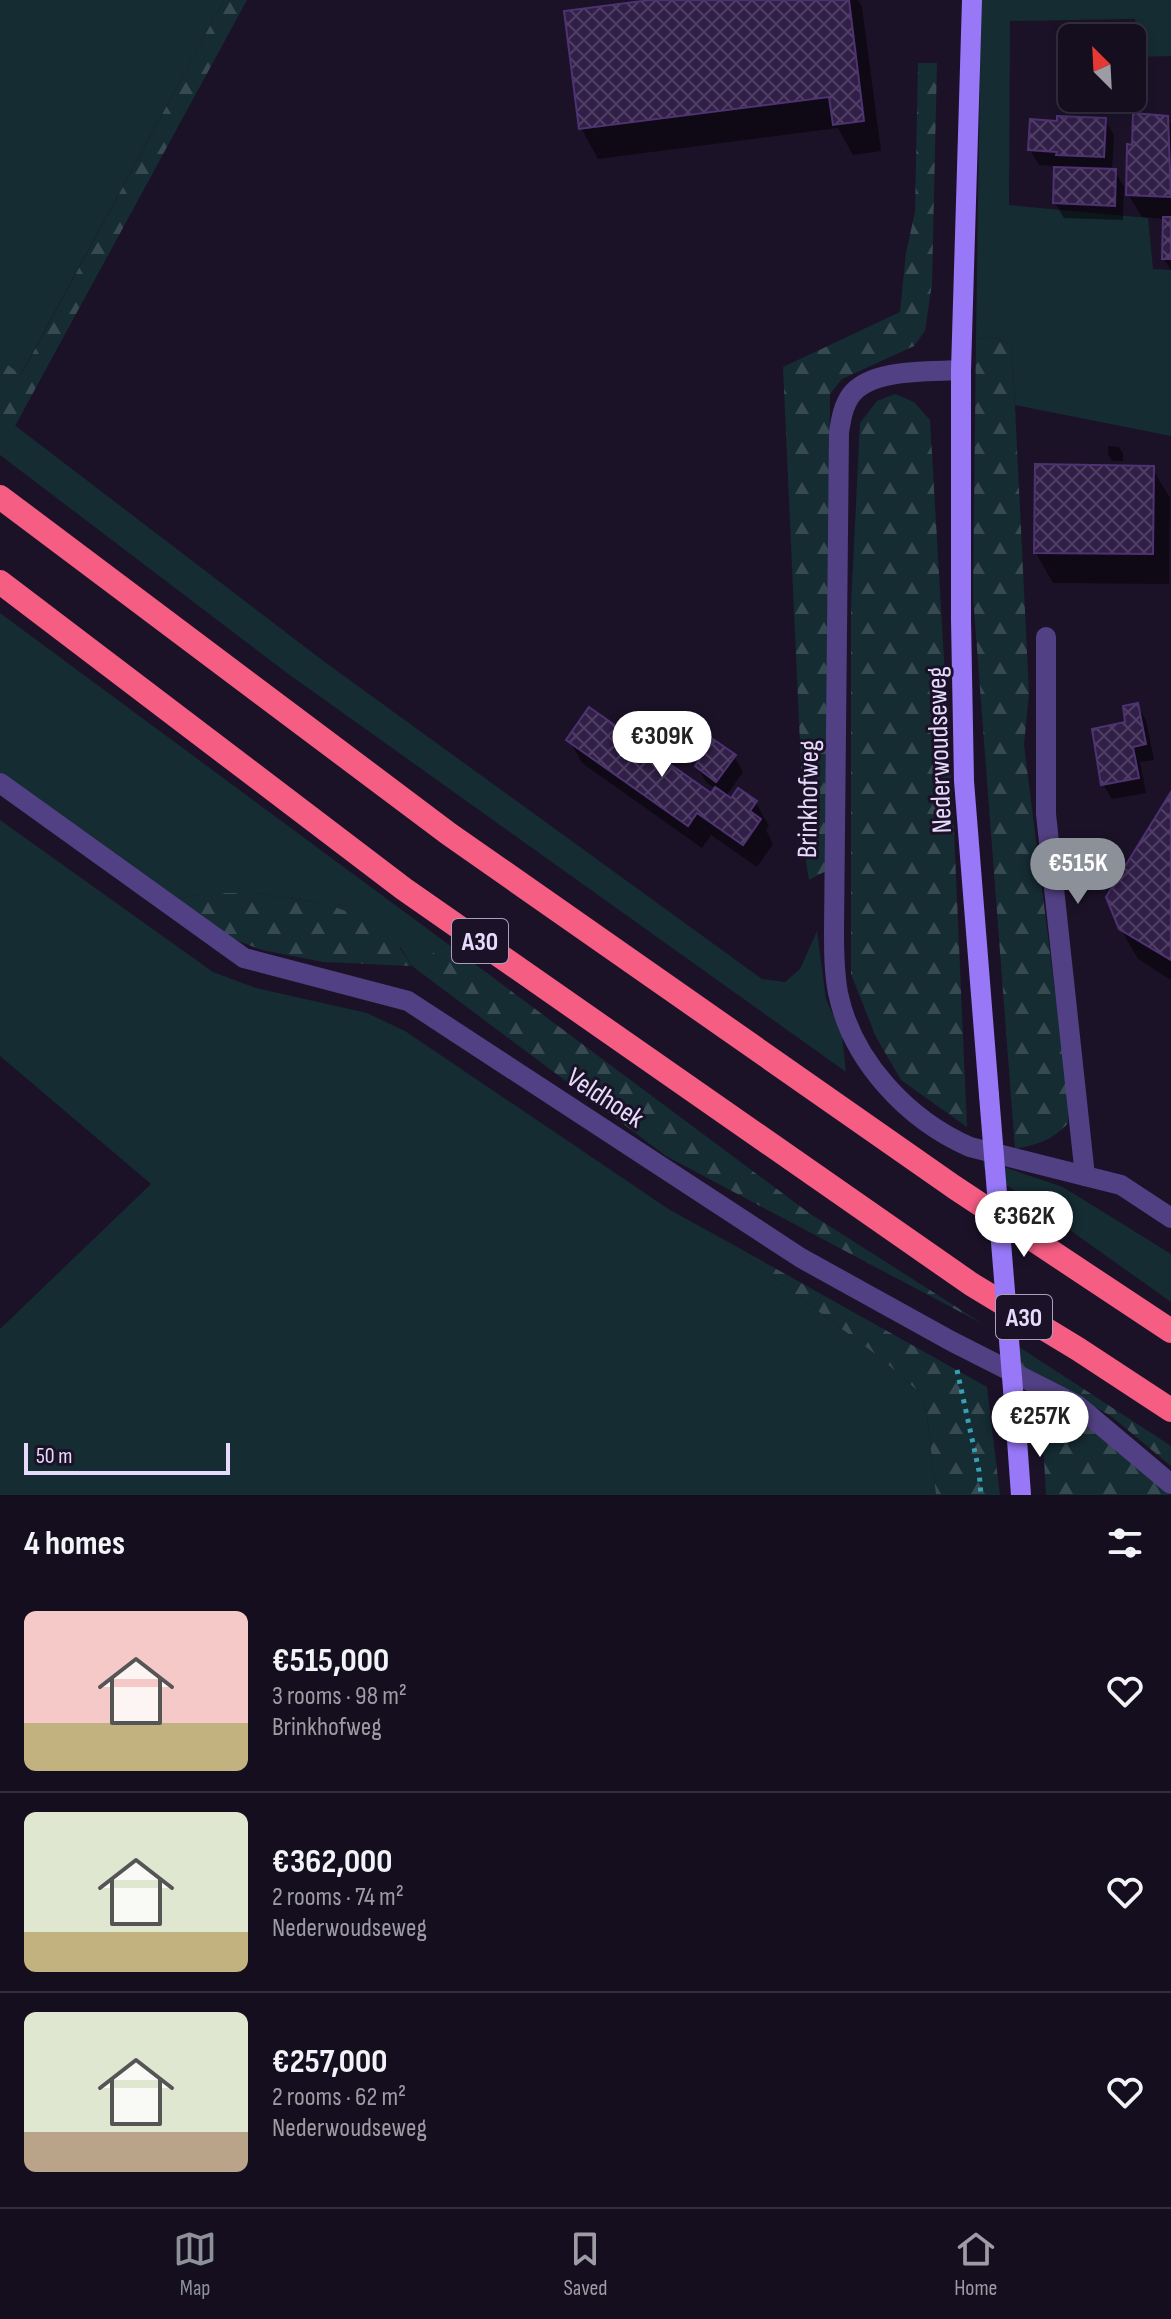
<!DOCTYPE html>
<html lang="en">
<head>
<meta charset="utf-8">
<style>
	body { margin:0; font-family:"Sofia Sans Condensed",sans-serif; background:#1d1727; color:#f1f3f6; height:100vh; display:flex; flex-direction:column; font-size:30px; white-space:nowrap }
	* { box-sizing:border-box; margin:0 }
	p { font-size:26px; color:#9d9ca4 }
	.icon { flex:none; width:44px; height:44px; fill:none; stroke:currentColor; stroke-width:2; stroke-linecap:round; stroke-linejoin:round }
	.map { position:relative; height:1495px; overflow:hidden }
	.drawer { display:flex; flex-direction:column; background:#140e1e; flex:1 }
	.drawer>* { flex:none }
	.needle { width:52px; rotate:336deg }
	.tools { position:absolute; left:1058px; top:24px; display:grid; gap:16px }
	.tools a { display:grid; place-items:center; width:88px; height:88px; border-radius:12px; background:#140e1e; box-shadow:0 4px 12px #0003,0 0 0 2px #332e3c; font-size:40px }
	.scale { position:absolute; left:24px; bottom:20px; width:206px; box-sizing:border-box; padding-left:8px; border:4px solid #e7dbfd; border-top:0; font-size:22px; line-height:28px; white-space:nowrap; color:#e7dbfd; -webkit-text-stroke:6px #1b1228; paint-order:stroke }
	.price { position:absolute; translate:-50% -68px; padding:0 18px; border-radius:28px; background:#fff; color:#222; font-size:26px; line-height:52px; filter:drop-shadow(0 2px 4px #0008) }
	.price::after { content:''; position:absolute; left:50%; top:48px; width:24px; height:18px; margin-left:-12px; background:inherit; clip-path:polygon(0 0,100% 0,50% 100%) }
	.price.active { background:#8c9099; color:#fff }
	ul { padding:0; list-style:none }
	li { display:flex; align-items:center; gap:24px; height:200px; padding:0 24px }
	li+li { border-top:2px solid #332e3c }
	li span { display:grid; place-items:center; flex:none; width:224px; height:160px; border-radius:12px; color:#555 }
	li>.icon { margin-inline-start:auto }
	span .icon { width:96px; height:96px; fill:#fffc; stroke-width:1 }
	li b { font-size:34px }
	h2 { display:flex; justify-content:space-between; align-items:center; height:96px; padding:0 24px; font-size:34px }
	.tabs { display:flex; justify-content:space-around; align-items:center; height:112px; border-top:2px solid #332e3c; background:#140e1e; font-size:22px; color:#9d9ca4 }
	.tabs a { display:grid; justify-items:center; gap:4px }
	.tabs .active { color:#8c9099 }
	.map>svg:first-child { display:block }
	.green { fill:#152c32 }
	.forest { fill:url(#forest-firs) }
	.shadow { fill:#0007 }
	.building { fill:url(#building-cross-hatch); stroke:#4e3272; stroke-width:2 }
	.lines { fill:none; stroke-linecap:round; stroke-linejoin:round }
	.path { stroke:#389fb4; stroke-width:5; stroke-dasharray:4 6; stroke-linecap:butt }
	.street { stroke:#524084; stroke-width:20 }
	.secondary { stroke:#9878f7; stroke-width:20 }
	.highway { stroke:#f55d83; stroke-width:24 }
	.secondary-bridge { stroke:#9878f7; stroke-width:20 }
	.labels { text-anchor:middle; stroke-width:6; stroke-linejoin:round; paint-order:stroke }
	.shield { fill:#1b1228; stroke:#aa9fbd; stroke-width:2 }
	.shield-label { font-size:26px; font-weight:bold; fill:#e7dbfd }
	.street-label { font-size:28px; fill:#e7dbfd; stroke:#1b1228 }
</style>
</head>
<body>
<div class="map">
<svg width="1171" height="1495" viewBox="0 0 1171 1495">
	<defs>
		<pattern id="forest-firs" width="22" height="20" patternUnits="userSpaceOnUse" patternTransform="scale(2)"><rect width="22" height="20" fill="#152c32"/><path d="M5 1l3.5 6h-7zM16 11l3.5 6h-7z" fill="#374a51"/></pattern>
		<pattern id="building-cross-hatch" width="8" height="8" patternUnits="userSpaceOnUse" patternTransform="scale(2)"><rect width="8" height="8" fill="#311f48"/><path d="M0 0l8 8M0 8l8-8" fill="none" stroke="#4f3f63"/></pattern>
	</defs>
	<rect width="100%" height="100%" fill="#1b1228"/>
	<!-- green -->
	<g class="green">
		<polygon points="0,0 224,0 20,376 0,359"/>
		<polygon points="981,0 1171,0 1171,56 1137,57 1135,19 1010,21 1009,205 1148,218 1153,269 1171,270 1171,436 1015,405 1012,346 995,337 976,339"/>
		<polygon points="0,414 322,660 762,979 785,982 800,969 817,931 826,999 842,1035 846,1072 287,673 0,455"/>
		<polygon points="0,613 448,944 412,966 401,948 323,903 254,893 206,893 171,900 0,773"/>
		<polygon points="0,820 213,972 256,988 367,1013 405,1031 670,1210 721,1238 883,1360 918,1391 927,1414 936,1495 0,1495 0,1329 151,1184 0,1056"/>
		<polygon points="983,1160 1063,1187 1171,1254 1171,1302 984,1169"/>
	</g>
	<!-- forest -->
	<g class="forest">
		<polygon points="224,0 247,0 15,426 0,414 0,359 21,375"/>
		<polygon points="918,63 937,63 932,283 925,331 914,346 842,379 830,394 828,870 809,880 805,855 783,367 900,312 906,253 915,212"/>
		<path d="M995 337 1012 346 1029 693 1024 745 1068 1096V1123C1052 1141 1038 1144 1015 1149L973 596 976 339Z"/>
		<polygon points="895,394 914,402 930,420 954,831 967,1127 901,1080 876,1037 851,974 851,606 860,423 877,401"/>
		<polygon points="206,893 254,893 323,903 377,922 391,935 412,966 448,944 809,1213 983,1324 666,1156 412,966 323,962 262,950 217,933 171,900"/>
		<polygon points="721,1238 987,1387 1000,1495 936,1495 927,1414 918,1391 883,1360"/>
		<polygon points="999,1334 1171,1446 1171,1466 1111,1416 1000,1354"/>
		<polygon points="1041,1405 1096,1432 1169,1495 1046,1495"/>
	</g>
	<!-- shadow -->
	<g class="shadow">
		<polygon points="673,0 858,0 862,7 881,151 853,155 838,128 598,159 581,128"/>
		<polygon points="1167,118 1171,124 1171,270 1164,259 1165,219 1142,217 1128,194 1134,147"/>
		<polygon points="1105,120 1114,135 1112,171 1115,171 1124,187 1123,220 1064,218 1055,203 1056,166 1039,165 1030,150 1059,123"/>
		<polygon points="1108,446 1119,447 1123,454 1123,461 1112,461 1108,454"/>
		<polygon points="1152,468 1170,498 1169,584 1053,583 1036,553"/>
		<polygon points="1137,705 1146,720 1154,760 1140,762 1146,793 1112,799 1103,784"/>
		<polygon points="569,740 711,796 716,789 706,782 697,766 734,756 743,772 726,796 732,800 756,803 769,826 766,830 773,844 757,867 711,835 702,848 582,763"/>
		<polygon points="1171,795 1171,980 1138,959 1120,928"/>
	</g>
	<!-- building -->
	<g class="building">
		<polygon points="650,0 849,0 864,121 833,125 829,97 579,129 564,11"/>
		<polygon points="1133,113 1168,116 1171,197 1126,195 1127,144 1132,145"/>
		<polygon points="1057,116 1106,118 1104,157 1056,155 1057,152 1028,150 1030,119 1057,121"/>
		<polygon points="1054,167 1116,169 1115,206 1053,203"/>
		<polygon points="1163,217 1171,217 1171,259 1162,259"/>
		<polygon points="1035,464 1154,466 1153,554 1034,553"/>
		<polygon points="1138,703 1146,744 1133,747 1139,778 1101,785 1092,729 1125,722 1123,706"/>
		<polygon points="589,707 711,793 715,787 731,798 738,788 757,801 750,811 761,819 743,845 697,813 688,826 566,740"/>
		<polygon points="713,739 736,755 716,782 695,766"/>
		<polygon points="1171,792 1171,960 1119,929 1106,897"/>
	</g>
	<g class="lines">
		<!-- path -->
		<polyline class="path" points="957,1370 979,1471 981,1495"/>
		<!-- street -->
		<g class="street">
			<path d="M961 370C930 372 871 368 851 395 843 406 841 420 839 432L834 931C834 952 834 972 838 993 852 1061 908 1120 970 1147L1121 1185 1171 1218"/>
			<polyline points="1046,637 1046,814 1085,1176"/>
			<polyline points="0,783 244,958 408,1001 801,1258 951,1341 1077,1405 1171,1484"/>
		</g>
		<!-- secondary -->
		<g class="secondary">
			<polyline points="972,0 961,370 961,620 964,781 989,1095"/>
			<polyline points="1016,1426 1021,1495"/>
		</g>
		<!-- highway -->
		<g class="highway">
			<polyline points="0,497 449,834 954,1187 1171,1331"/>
			<polyline points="0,582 404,889 971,1284 1078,1349 1171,1410"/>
		</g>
		<!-- secondary-bridge -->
		<polyline class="secondary-bridge" points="989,1095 1016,1426"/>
	</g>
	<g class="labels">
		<!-- shield labels -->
		<g class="shield">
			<rect x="452" y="919" width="56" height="44" rx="6"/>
			<rect x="996" y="1295" width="56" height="44" rx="6"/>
		</g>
		<g class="shield-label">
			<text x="480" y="950">A30</text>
			<text x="1024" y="1326">A30</text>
		</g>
		<!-- street labels -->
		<g class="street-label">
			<text transform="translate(938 750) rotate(-92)" y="10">Nederwoudseweg</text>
			<text transform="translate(807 799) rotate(-89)" y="10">Brinkhofweg</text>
			<text transform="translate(606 1097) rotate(33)" y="10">Veldhoek</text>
		</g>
	</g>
</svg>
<div class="tools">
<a><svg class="needle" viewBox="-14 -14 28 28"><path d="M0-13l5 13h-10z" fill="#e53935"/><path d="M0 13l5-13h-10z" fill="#9d9ca4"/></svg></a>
</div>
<div class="scale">50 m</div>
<b class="price" style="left:662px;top:779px">€309K</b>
<b class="price active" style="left:1078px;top:906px">€515K</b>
<b class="price" style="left:1024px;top:1259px">€362K</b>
<b class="price" style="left:1040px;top:1459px">€257K</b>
</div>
<section class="drawer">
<h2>4 homes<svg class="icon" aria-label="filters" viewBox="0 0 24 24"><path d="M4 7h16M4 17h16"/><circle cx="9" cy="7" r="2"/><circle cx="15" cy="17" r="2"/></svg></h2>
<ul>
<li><span style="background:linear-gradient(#f6c9c9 70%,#c2b280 0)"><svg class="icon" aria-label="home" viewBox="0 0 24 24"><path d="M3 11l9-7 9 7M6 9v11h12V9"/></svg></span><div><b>€515,000</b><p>3 rooms · 98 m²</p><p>Brinkhofweg</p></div><svg class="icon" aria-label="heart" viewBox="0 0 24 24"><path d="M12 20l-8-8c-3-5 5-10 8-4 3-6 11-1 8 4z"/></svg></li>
<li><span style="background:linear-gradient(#dfe7d0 75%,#c2b280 0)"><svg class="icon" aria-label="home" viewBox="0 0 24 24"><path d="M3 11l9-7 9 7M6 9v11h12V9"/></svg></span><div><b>€362,000</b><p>2 rooms · 74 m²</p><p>Nederwoudseweg</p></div><svg class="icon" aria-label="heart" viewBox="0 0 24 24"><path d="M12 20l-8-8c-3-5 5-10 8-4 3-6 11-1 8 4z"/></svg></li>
<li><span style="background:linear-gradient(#dfe7d0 75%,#b9a48a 0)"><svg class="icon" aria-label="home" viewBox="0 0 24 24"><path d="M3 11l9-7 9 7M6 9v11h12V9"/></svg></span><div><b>€257,000</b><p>2 rooms · 62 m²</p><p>Nederwoudseweg</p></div><svg class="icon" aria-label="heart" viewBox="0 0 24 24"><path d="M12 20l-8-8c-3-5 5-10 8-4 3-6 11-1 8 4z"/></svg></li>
</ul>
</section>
<nav class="tabs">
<a class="active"><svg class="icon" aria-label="map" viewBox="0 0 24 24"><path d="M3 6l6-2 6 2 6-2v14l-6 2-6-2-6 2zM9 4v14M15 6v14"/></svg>Map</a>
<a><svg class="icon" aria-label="saved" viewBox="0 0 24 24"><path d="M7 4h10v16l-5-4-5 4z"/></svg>Saved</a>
<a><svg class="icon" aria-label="home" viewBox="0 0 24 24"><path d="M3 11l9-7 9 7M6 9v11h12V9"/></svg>Home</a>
</nav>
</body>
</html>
